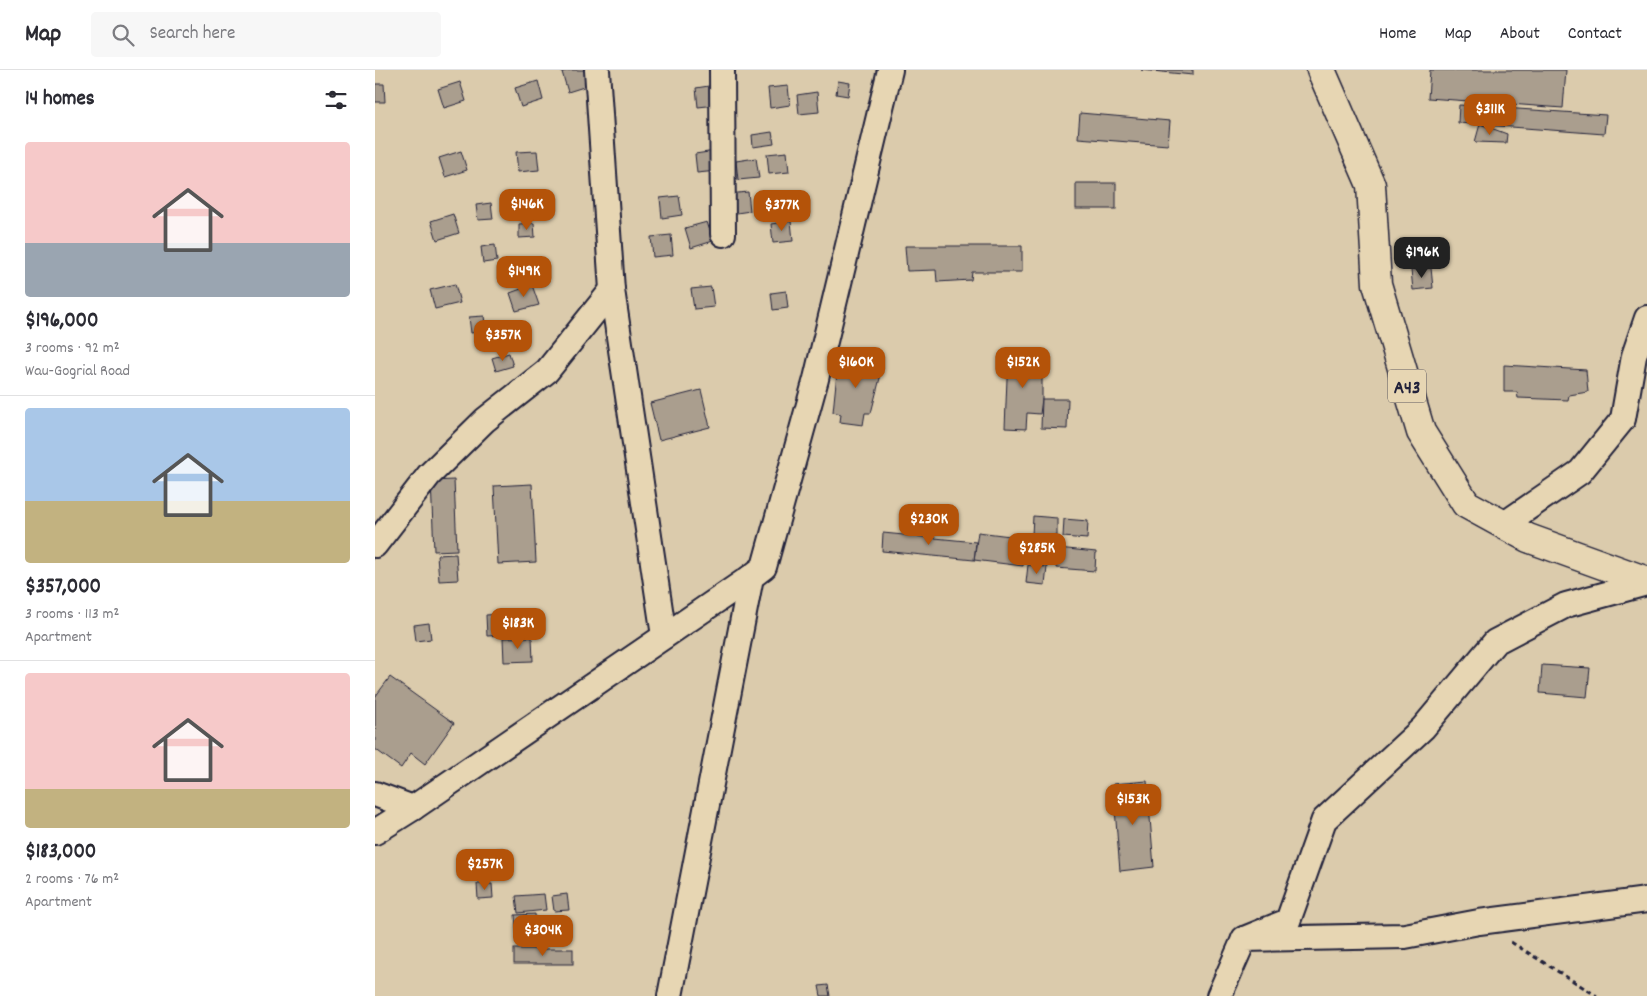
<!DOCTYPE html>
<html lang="en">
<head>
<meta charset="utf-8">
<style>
	body { margin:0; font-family:Dekko,sans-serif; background:#f7f7f7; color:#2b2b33; height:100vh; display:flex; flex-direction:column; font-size:19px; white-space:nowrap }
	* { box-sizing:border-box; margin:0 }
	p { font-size:16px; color:#7c7c81 }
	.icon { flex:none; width:28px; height:28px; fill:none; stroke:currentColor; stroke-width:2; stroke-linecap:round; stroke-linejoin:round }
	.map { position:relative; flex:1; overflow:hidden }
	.sheet { display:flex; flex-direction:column; background:#fff; width:375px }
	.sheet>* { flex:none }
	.price { position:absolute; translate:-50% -42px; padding:0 11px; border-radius:10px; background:#b45309; color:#fff; font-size:16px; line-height:32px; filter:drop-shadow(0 1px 2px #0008) }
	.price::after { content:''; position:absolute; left:50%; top:30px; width:15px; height:11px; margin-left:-8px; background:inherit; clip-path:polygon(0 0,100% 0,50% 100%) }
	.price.current { background:#222; color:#fff }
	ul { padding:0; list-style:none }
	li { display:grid; align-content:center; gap:10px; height:265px; padding:0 25px }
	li+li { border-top:1px solid #e1e1e2 }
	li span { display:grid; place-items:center; height:155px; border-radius:5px; color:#555 }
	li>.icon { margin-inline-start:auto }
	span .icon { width:90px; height:90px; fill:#fffc; stroke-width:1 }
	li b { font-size:21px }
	h2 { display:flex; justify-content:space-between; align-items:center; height:60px; padding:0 25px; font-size:21px }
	header { display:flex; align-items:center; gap:30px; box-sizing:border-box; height:70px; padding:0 25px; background:#fff; border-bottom:1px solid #e1e1e2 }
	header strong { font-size:24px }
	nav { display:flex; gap:28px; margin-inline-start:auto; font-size:18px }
	.search { width:350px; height:45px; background:#f7f7f7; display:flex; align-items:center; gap:12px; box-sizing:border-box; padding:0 18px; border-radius:5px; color:#7c7c81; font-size:19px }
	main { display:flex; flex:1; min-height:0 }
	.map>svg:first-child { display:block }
	.building { fill:#aa9e8e; stroke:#22223b }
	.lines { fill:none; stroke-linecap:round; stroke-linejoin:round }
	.street-casing { stroke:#22223b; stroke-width:28 }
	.primary-casing { stroke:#22223b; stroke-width:31 }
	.path { stroke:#22223b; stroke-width:3; stroke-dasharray:5 4; stroke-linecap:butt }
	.street { stroke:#e7d6b3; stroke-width:24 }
	.primary { stroke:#e7d6b3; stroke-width:28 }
	.labels { text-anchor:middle; stroke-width:5; stroke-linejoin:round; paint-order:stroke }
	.shield { fill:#e7d6b3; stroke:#5d585f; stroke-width:1 }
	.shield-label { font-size:19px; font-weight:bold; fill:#22223b }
</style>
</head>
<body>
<header>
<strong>Map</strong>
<div class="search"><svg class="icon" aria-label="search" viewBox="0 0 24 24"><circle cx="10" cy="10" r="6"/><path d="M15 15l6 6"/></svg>Search here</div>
<nav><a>Home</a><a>Map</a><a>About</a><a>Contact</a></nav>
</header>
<main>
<section class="sheet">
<h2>14 homes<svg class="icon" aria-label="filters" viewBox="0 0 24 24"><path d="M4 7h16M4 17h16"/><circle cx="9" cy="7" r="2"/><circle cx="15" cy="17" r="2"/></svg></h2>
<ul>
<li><span style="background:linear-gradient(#f6c9c9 65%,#9aa5b1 0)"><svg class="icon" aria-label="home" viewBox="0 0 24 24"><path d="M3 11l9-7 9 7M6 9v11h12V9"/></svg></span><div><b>$196,000</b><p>3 rooms · 92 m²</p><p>Wau-Gogrial Road</p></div></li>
<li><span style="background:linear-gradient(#a9c7e8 60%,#c2b280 0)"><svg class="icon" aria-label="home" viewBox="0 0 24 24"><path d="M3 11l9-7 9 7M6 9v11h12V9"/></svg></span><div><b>$357,000</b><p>3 rooms · 113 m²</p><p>Apartment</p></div></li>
<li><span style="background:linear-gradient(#f6c9c9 75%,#c2b280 0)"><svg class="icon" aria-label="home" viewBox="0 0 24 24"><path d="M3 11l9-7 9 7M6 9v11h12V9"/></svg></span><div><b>$183,000</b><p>2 rooms · 76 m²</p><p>Apartment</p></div></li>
</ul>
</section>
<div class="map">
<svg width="1272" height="926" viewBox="0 0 1272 926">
	<rect width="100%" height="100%" fill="#dbcbac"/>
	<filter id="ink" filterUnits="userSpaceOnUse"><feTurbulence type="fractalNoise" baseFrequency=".02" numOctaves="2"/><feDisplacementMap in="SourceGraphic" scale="10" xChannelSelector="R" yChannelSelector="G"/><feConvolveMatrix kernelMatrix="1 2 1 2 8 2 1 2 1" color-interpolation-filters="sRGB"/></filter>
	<g filter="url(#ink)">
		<!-- building -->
		<g class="building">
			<polygon points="195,0 210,0 215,15 193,22 187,2"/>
			<polygon points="766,0 818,0 818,5"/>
			<polygon points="1055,0 1191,0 1188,38 1053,28"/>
			<polygon points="163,11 168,30 146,37 140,18"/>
			<polygon points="463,11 475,13 473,26 461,24"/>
			<polygon points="85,12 91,31 69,38 63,19"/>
			<polygon points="0,14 9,14 10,32 0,32"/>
			<polygon points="340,15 342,35 323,37 321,18"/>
			<polygon points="413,16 415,35 395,38 393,18"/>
			<polygon points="442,22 444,42 424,44 422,25"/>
			<polygon points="1084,35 1231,45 1229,64 1083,53"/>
			<polygon points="705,43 795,51 793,75 703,68"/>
			<polygon points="1105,54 1132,64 1131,73 1100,72"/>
			<polygon points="397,62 399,74 378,77 377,65"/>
			<polygon points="86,81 92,100 70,107 64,88"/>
			<polygon points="162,81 164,100 143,102 141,82"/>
			<polygon points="340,81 342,101 322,103 320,84"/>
			<polygon points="412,82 414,102 394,104 392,84"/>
			<polygon points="381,88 384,108 363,110 361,91"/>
			<rect x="701" y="113" width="40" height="26"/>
			<polygon points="373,122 375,141 355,144 353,124"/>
			<polygon points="304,126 307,145 287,148 285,128"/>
			<polygon points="116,133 118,149 103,150 101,135"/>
			<polygon points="78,144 84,163 62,170 56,151"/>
			<polygon points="416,151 418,171 398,173 396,154"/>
			<polygon points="332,152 338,171 316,178 310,158"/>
			<polygon points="159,153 160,167 144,168 144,154"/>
			<polygon points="296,165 298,185 278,187 276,167"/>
			<polygon points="120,175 122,191 108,193 106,177"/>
			<polygon points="530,176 647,176 647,202 597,202 596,210 562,212 561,200 532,201"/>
			<polygon points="1056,198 1058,218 1038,220 1036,200"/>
			<polygon points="80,214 85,233 60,239 55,220"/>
			<polygon points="157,215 164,235 141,241 135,223"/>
			<polygon points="336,217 339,237 319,239 316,219"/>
			<polygon points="411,221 413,238 398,240 396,223"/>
			<polygon points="109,246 111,261 96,263 94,247"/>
			<polygon points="134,283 138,296 121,301 117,288"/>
			<polygon points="633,284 667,285 667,329 665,344 652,343 651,359 630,358"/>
			<polygon points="478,285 503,286 500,303 505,308 496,343 490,343 488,355 465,352 466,344 458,342 463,293 477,293"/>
			<polygon points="1129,295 1211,300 1213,322 1194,325 1193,330 1143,328 1142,322 1129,322"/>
			<polygon points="326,320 335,357 284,370 275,333"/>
			<polygon points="667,329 693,329 692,359 666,358"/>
			<polygon points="79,410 82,480 59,481 56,411"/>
			<polygon points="157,414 161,492 123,494 119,416"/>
			<polygon points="658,446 682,448 682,466 657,465"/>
			<polygon points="689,449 713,451 712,469 688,467"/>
			<polygon points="603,462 651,468 648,496 599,490"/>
			<polygon points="508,463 601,472 599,490 507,481"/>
			<polygon points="683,478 721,482 720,501 681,498"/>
			<polygon points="81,484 83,510 64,511 62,485"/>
			<polygon points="653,495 672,497 670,515 651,513"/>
			<polygon points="127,544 129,565 112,566 111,545"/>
			<polygon points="54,553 56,569 41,571 39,555"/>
			<polygon points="157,567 158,591 129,592 128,568"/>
			<polygon points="1167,595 1215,598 1212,627 1165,623"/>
			<polygon points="15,607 79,653 50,694 36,683 26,698 0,679 0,661 2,659 0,658 0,627"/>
			<polygon points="772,711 779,797 745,801 738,714"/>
			<polygon points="128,778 130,803 99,805 98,780"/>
			<polygon points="102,814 117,814 118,828 103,829"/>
			<polygon points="169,824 171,840 143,843 141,826"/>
			<polygon points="192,824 194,840 179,841 177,826"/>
			<polygon points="160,844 162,869 142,871 140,845"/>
			<rect x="139" y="879" width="59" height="15"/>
			<polygon points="453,915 455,926 446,926 444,916"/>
		</g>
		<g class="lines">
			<!-- street casing -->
			<g class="street-casing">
				<g id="street">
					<polyline points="222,0 237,220 289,566"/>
					<polyline points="347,0 348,164"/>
					<polyline points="1128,455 1205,402 1248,349 1259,286 1272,248"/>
					<polyline points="0,475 54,405 110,350 172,301 237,220"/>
					<polyline points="0,724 38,738"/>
					<polyline points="0,762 38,738 376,507 389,497 441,309 515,0"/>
					<polyline points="869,869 913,851 949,750 1048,658 1120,572 1191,535 1272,513"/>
					<polyline points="295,926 376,507"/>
					<polyline points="844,926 869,869 1030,866 1104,852 1272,830"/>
				</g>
			</g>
			<!-- primary casing -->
			<g class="primary-casing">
				<polyline id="primary" points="946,0 996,115 1002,214 1046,362 1091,434 1153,468 1272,511"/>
			</g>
			<!-- path -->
			<polyline class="path" points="1136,872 1222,926"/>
			<!-- street -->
			<use href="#street" class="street"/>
			<!-- primary -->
			<use href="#primary" class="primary"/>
		</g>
	</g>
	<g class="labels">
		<!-- shield labels -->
		<rect class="shield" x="1013" y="299.5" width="38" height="33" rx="4"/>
		<g class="shield-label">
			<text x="1032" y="323">A43</text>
		</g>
	</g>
</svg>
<b class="price" style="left:1115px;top:66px">$311K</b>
<b class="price" style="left:152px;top:161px">$146K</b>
<b class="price" style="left:407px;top:162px">$377K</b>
<b class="price current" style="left:1047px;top:209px">$196K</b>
<b class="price" style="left:149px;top:228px">$149K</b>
<b class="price" style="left:128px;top:292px">$357K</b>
<b class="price" style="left:481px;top:319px">$160K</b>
<b class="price" style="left:648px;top:319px">$152K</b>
<b class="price" style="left:554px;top:476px">$230K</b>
<b class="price" style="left:662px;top:505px">$285K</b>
<b class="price" style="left:143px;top:580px">$183K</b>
<b class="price" style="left:758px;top:756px">$153K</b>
<b class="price" style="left:110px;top:821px">$257K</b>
<b class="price" style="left:168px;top:887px">$304K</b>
</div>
</main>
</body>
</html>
